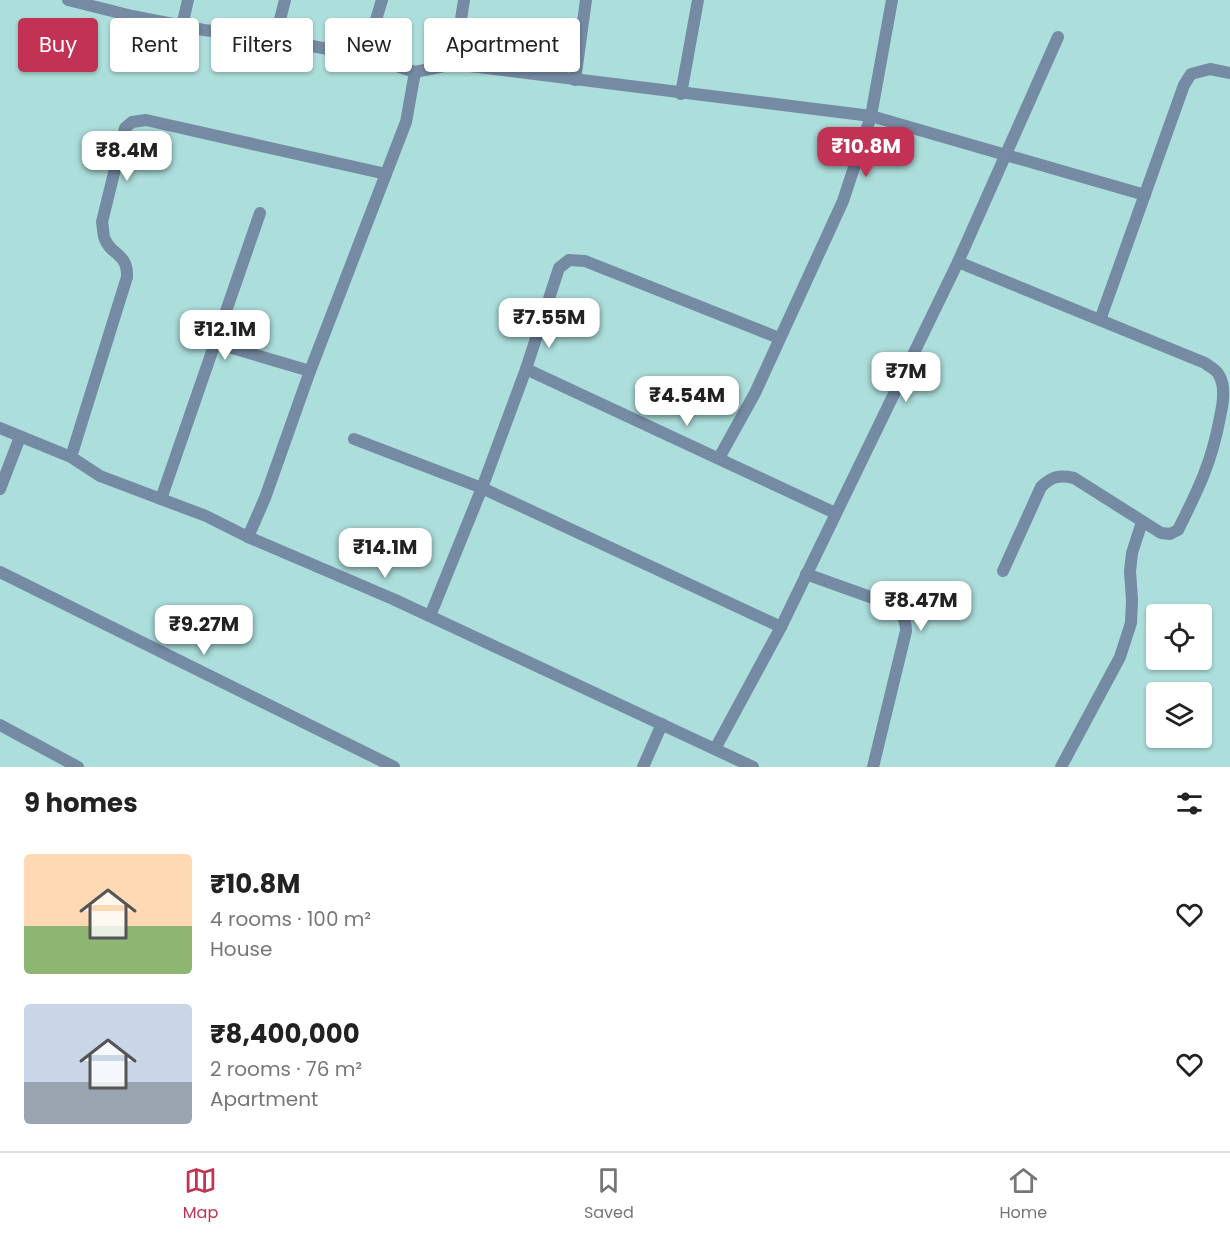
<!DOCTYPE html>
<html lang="en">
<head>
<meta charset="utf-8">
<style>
	body { margin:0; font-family:Poppins,sans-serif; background:#f6f6f6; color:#222; height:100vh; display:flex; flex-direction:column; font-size:22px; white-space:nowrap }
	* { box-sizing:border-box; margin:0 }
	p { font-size:20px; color:#767676 }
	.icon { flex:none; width:33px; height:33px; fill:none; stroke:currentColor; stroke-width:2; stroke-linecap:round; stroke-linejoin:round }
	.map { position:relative; height:767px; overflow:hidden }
	.sheet { display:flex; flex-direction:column; background:#fff; flex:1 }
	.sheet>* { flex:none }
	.top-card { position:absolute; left:18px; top:18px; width:600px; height:54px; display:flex; gap:12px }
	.buttons { position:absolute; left:1146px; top:604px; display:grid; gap:12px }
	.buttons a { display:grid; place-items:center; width:66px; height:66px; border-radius:6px; background:#fff; box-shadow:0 2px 4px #0004; font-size:30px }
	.price { position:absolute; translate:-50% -51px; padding:0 14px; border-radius:12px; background:#fff; color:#222; font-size:20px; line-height:39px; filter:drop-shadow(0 2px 3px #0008) }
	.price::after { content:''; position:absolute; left:50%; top:36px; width:18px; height:14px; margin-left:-9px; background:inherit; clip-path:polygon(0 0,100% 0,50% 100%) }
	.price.on { background:#c23254; color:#fff }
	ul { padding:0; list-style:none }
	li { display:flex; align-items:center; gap:18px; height:150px; padding:0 24px }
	li span { display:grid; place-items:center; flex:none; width:168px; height:120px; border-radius:6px; color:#555 }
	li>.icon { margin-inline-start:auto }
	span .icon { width:72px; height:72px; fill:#fffc; stroke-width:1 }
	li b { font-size:26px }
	h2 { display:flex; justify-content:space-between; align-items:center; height:72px; padding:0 24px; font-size:26px }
	.tag { padding:0 21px; border-radius:6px; background:#fff; box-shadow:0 2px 4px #0004; font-size:21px; line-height:54px }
	.tag.on { background:#c23254; color:#fff }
	.menu { display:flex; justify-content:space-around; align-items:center; height:84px; border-top:2px solid #e0e0e0; background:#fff; font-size:16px; color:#767676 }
	.menu a { display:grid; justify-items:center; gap:3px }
	.menu .on { color:#c23254 }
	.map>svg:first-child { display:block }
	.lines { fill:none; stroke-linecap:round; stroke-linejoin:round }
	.minor { stroke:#758aa3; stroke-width:12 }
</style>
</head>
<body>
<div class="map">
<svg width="1230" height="767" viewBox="0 0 1230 767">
	<rect width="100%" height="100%" fill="#acdedb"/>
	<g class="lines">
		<!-- minor -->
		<g class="minor">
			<polyline points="68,0 132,16 204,30 275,39 365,56 415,72 406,122 310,371 265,498 248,537"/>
			<polyline points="182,26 188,0"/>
			<polyline points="275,39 285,0"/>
			<polyline points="365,56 382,0"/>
			<polyline points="454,64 871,116 892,0"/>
			<polyline points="415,72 454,64 464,0"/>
			<polyline points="575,80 586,0"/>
			<polyline points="681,94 698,0"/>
			<path d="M958 262 1205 363C1210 367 1217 370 1219 375 1226 387 1223 404 1220 417 1212 462 1198 490 1178 530L1170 534 1161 533 1074 478C1059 475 1052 476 1041 487L1003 571"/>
			<polyline points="1100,320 1184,85 1191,74 1210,69 1230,73"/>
			<polyline points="215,343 310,371"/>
			<polyline points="526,369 835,513"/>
			<polyline points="0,428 71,457 100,476 206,516 248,537 393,599 753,767"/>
			<polyline points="354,439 482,488 781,627"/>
			<path d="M71 457 127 277C128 252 110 256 104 237 103 232 103 226 102 222L125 128 132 122 146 120 386 174"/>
			<polyline points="719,458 755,393 843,201 871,116 1145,195"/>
			<polyline points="0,489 20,437"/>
			<polyline points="161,499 260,213"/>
			<polyline points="0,572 394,767"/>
			<path d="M806 574 887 603C900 609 906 617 906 631L873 767"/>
			<polyline points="430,616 482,488 526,369 559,268 569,260 585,261 779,338"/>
			<polyline points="0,725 78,767"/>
			<polyline points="715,749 781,627 958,262 1058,37"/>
			<polyline points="643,767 662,724"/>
			<polyline points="1061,767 1120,657 1131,623 1132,600 1130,571 1132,553 1142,522"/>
		</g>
	</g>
</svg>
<div class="buttons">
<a><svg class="icon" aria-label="locate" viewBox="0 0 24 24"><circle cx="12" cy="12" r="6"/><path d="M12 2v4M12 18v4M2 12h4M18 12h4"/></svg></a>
<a><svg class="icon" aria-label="layers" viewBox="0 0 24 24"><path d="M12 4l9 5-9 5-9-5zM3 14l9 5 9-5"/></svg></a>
</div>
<b class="price on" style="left:866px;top:178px">₹10.8M</b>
<b class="price" style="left:127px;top:182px">₹8.4M</b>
<b class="price" style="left:549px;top:349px">₹7.55M</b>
<b class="price" style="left:225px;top:361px">₹12.1M</b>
<b class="price" style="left:906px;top:403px">₹7M</b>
<b class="price" style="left:687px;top:427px">₹4.54M</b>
<b class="price" style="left:385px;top:579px">₹14.1M</b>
<b class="price" style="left:921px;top:632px">₹8.47M</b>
<b class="price" style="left:204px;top:656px">₹9.27M</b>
<div class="top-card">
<a class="tag on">Buy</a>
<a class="tag">Rent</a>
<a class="tag">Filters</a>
<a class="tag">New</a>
<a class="tag">Apartment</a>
</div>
</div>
<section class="sheet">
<h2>9 homes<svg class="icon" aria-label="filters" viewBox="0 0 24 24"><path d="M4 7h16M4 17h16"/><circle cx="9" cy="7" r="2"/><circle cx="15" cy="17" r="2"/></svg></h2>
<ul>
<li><span style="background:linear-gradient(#ffd9b3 60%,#8fb573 0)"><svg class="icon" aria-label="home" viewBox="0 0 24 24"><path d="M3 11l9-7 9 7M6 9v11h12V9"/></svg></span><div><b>₹10.8M</b><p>4 rooms · 100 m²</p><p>House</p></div><svg class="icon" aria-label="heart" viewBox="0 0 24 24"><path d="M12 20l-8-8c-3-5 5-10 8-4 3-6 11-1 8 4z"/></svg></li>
<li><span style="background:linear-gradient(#c9d6e8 65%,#9aa5b1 0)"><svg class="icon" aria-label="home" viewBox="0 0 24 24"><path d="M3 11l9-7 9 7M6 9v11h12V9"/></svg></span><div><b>₹8,400,000</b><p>2 rooms · 76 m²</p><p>Apartment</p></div><svg class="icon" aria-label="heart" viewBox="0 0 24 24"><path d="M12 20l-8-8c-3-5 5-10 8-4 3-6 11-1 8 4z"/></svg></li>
</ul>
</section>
<nav class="menu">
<a class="on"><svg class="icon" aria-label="map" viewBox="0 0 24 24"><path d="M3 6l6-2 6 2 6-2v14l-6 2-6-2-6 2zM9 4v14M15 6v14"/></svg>Map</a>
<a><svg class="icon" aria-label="saved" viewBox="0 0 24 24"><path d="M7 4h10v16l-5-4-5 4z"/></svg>Saved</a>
<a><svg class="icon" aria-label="home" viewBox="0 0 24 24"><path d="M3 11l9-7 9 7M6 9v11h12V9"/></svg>Home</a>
</nav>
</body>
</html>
